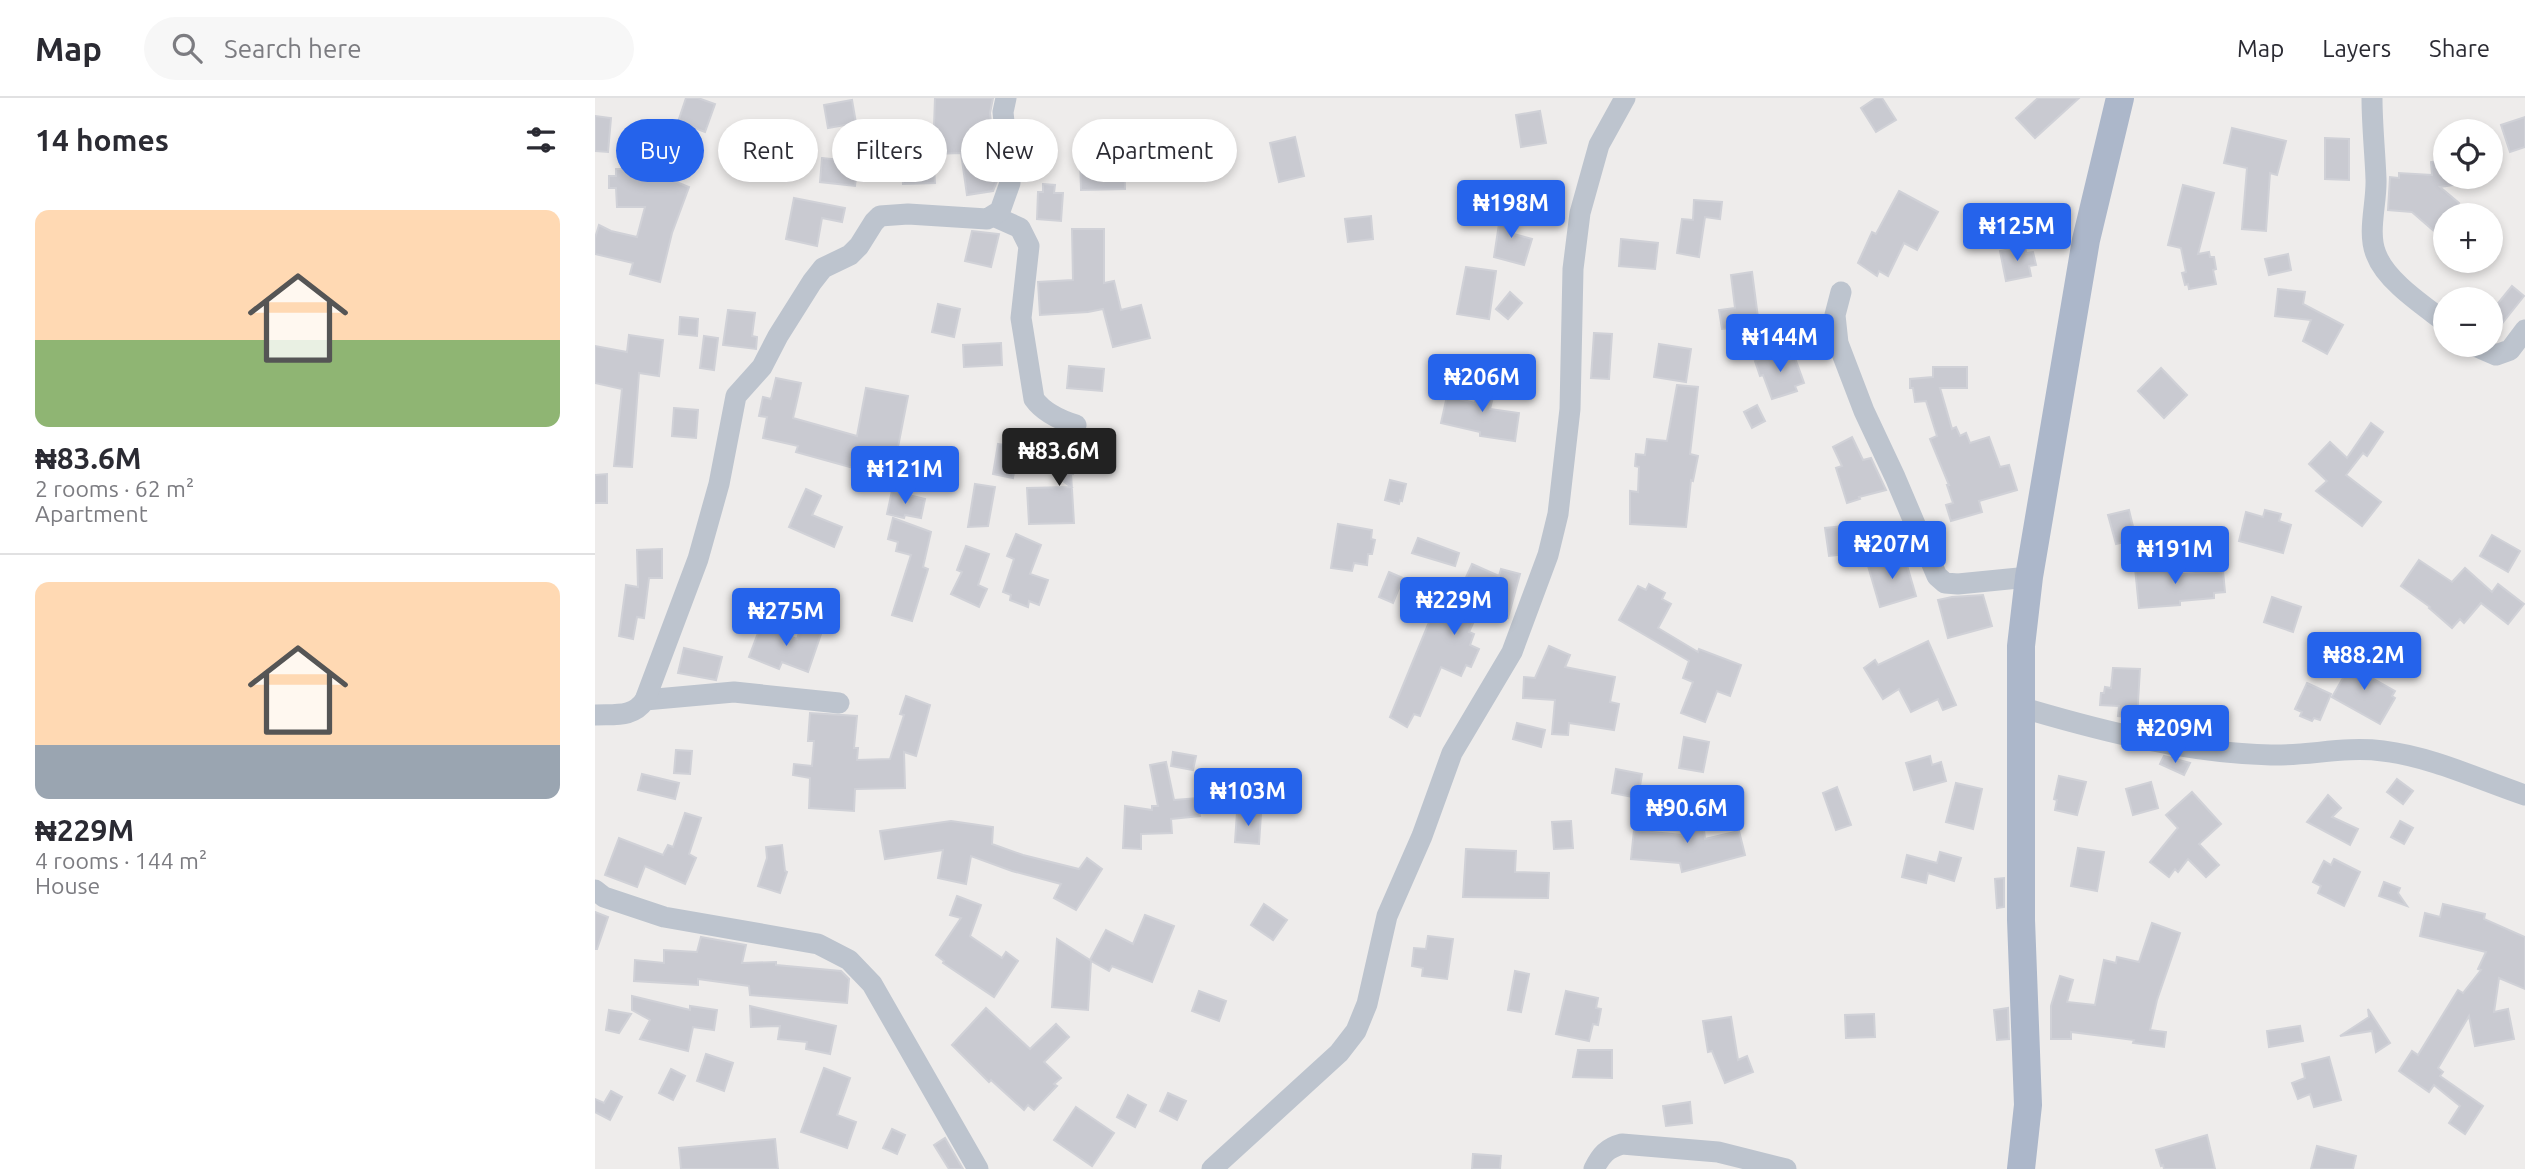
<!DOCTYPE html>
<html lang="en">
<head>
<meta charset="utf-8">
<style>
	body { margin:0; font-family:Ubuntu,sans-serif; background:#f7f7f7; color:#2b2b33; height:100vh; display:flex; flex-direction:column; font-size:26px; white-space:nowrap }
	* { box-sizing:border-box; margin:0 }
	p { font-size:23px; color:#7c7c81 }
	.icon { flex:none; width:38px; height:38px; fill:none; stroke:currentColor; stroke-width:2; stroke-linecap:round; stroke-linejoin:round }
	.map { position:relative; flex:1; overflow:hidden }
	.sheet { display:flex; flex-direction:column; background:#fff; width:595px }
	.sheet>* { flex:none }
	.hud { position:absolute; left:21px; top:21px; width:665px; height:63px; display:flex; gap:14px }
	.controls { position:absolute; left:1838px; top:21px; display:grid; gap:14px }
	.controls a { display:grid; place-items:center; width:70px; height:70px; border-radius:50%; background:#fff; box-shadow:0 4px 10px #0003; font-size:35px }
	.price { position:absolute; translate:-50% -60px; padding:0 16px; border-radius:7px; background:#2563eb; color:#fff; font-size:23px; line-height:46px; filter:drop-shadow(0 2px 4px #0008) }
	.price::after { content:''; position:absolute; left:50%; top:42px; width:21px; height:16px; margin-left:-10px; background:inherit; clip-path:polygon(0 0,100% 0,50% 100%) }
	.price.active { background:#222; color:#fff }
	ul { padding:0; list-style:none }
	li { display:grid; align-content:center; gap:14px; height:371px; padding:0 35px }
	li+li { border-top:2px solid #e1e1e2 }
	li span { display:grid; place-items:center; height:217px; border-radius:14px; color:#555 }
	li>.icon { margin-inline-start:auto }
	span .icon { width:126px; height:126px; fill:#fffc; stroke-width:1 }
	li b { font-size:30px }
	h2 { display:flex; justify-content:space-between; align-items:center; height:84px; padding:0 35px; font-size:30px }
	.tag { padding:0 24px; border-radius:32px; background:#fff; box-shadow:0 4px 10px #0003; font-size:24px; line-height:63px }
	.tag.active { background:#2563eb; color:#fff }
	header { display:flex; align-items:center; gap:42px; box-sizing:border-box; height:98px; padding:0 35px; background:#fff; border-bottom:2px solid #e1e1e2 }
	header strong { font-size:33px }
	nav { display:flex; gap:38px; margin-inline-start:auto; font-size:24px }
	.search { width:490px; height:63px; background:#f7f7f7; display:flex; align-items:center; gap:18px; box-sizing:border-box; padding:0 24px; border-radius:38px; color:#7c7c81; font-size:26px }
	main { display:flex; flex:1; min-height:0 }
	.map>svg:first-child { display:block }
	.building { fill:#c9cad1; stroke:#d0d1d7; stroke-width:2 }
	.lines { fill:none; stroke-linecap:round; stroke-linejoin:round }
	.minor { stroke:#bdc4ce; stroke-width:21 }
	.major { stroke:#acb7ca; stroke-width:28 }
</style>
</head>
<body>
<header>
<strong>Map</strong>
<div class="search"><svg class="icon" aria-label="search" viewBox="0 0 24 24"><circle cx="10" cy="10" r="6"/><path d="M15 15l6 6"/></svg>Search here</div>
<nav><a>Map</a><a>Layers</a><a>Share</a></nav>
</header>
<main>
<section class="sheet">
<h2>14 homes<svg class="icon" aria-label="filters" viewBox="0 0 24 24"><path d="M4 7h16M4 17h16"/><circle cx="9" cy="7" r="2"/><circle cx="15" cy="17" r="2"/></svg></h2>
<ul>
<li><span style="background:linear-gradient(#ffd9b3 60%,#8fb573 0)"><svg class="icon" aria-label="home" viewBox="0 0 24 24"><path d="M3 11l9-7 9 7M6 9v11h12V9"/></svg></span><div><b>₦83.6M</b><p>2 rooms · 62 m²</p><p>Apartment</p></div></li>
<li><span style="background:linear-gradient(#ffd9b3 75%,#9aa5b1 0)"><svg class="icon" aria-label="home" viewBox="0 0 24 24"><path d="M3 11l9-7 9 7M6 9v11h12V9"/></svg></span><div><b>₦229M</b><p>4 rooms · 144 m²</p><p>House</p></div></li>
</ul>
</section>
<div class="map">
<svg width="1930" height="1071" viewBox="0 0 1930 1071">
	<rect width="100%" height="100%" fill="#eeeceb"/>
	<!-- building -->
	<g class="building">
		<polygon points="91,0 103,0 120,6 110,34 83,24"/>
		<polygon points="340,0 398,0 395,15 402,83 398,93 372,97 366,55 338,56 340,85 308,86 306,43 327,28 339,28"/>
		<polygon points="1281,0 1287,0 1301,22 1281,34 1266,10"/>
		<polygon points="1443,0 1484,0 1440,40 1421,20"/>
		<polygon points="257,2 261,25 233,30 229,7"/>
		<polygon points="945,13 951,45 926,49 921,17"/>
		<polygon points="0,18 16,20 13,54 0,53"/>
		<polygon points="1930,19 1930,49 1915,54 1906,27"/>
		<polygon points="1637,30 1691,43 1682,77 1675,75 1671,133 1647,131 1652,70 1629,65"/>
		<polygon points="700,39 709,78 684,84 675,45"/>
		<polygon points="1730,40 1754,41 1754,82 1730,81"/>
		<polygon points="529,58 530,91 486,92 485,60"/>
		<polygon points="227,60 263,64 260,88 225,84"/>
		<polygon points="1850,62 1850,79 1872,79 1872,85 1845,89 1864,105 1861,110 1869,117 1850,117 1850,138 1842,131 1840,134 1817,114 1793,112 1795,79 1804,80 1804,75 1837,77 1836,64"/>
		<polygon points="21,71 50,71 94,89 77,135 65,184 35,176 38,165 0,156 0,140 4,127 16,133 42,139 50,109 22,109 21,90 14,90 14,78 21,78"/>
		<polygon points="448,86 460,87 459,95 468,95 466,123 442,121 443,94 448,94"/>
		<polygon points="1588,87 1619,95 1603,156 1614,154 1615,159 1619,159 1621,171 1618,172 1621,186 1594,191 1593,186 1590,187 1587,175 1591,174 1586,150 1573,147"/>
		<polygon points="1304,93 1343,114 1322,152 1309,145 1293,178 1284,173 1282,178 1263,165 1277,134 1281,136"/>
		<polygon points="199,100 250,110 247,124 227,120 222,148 191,141"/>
		<polygon points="1099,102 1127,104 1125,121 1110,119 1104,159 1082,155 1087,121 1098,122"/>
		<polygon points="907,106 920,109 915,135 937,141 929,167 899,159"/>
		<polygon points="776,118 778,141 753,144 750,121"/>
		<polygon points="477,131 509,131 509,185 519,183 526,212 546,207 555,240 518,249 508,211 493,214 445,217 443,184 478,182"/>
		<polygon points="377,133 404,136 396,169 370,163"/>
		<polygon points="1026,141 1063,145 1060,171 1024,168"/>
		<polygon points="1430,148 1431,155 1438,154 1441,167 1434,168 1436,178 1411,183 1405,153"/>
		<polygon points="1693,156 1696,172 1674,177 1670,161"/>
		<polygon points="871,169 901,173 894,221 862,216"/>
		<polygon points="1157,174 1164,227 1127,231 1124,212 1140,210 1136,177"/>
		<polygon points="1917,188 1929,198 1905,228 1895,220 1895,215"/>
		<polygon points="1683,191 1710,194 1708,206 1748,227 1732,256 1708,243 1716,222 1680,218"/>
		<polygon points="915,194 927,205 913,221 901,211"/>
		<polygon points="343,206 365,211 359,239 337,234"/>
		<polygon points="133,212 160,215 157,238 162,239 161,251 128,247"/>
		<polygon points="85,219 103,221 102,238 84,236"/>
		<polygon points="999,235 1017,236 1014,281 996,280"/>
		<polygon points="34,237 68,242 64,278 44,275 37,369 19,368 27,291 0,285 0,248 32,254"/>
		<polygon points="109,238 123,240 119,272 105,270"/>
		<polygon points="406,245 407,267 369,269 368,247"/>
		<polygon points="1064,246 1096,251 1091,284 1059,279"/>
		<polygon points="1189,253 1192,263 1200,260 1209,285 1200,288 1202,293 1177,301 1168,277 1165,278 1160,263"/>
		<polygon points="474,268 509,271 507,293 472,290"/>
		<polygon points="1338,269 1372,269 1372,290 1345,290 1357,331 1361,329 1365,338 1371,335 1375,345 1394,339 1405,369 1414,367 1422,392 1384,403 1387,414 1356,423 1351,407 1358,405 1352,387 1354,387 1335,341 1342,338 1331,303 1320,304 1318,290 1315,290 1315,281 1338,279"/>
		<polygon points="1566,270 1592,297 1569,320 1543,293"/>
		<polygon points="888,275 903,279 895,311 924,315 920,343 885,338 885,334 846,325 852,298 880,305"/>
		<polygon points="181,280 206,285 198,320 262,338 271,290 313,298 303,349 306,350 298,381 201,354 203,348 168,340 172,319 164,318 168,299 176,301"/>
		<polygon points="1082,287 1103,289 1095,356 1103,358 1098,383 1096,382 1091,429 1035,426 1035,393 1043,394 1044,369 1040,368 1041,356 1050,357 1052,341 1072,343"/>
		<polygon points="1162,307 1170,323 1157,330 1149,314"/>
		<polygon points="79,310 103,312 101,340 77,338"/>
		<polygon points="1776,325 1788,334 1772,358 1768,355 1751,377 1786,404 1767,428 1721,393 1732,383 1714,366 1735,344 1752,360"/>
		<polygon points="491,336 501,342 478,376 476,375 479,425 434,426 432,390 476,389 457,375 480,340"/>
		<polygon points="1257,339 1268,362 1276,360 1291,392 1264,399 1265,401 1252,405 1241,370 1247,368 1238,349"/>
		<polygon points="403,346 423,349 418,380 398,376"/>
		<polygon points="12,376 12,405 0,405 0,377"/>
		<polygon points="795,382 811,386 807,403 805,402 804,406 790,402"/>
		<polygon points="380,386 400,389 393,428 373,429"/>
		<polygon points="211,391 226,398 217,417 247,429 239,449 194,429"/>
		<polygon points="297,393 330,401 326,420 310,417 309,420 292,416"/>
		<polygon points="1534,412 1541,441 1521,446 1513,417"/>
		<polygon points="1670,412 1686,416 1684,423 1696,427 1688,455 1644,443 1651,414 1668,419"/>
		<polygon points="298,420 336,434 328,469 333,471 317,523 297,517 316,457 301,453 303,444 293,441"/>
		<polygon points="743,426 777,432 776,441 780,442 777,456 773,456 772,467 759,465 757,473 736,470"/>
		<polygon points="1259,427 1262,455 1234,458 1230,430"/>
		<polygon points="421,436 446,447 435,476 453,482 444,507 434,503 433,509 415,502 416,497 408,494 419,461 412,458"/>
		<polygon points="1897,437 1925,453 1913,474 1885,458"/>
		<polygon points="823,440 864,455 860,468 817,455"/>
		<polygon points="371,448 394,456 383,487 392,491 384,509 356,496 367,474 362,472"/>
		<polygon points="67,451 67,480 54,480 49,520 42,519 38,541 24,538 31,487 43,489 42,452"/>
		<polygon points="1309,457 1321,498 1285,509 1273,468"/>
		<polygon points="1824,462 1857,484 1870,470 1897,494 1903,486 1929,506 1913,526 1886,505 1869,525 1865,521 1857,530 1834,510 1835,509 1806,488"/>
		<polygon points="877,466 904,478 906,471 925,476 913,520 884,512 874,534 879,536 875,547 884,551 876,569 871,567 866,578 846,569 825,618 819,616 812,629 795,619 837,517 851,524"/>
		<polygon points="1586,466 1587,476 1628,473 1630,494 1619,495 1619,500 1585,503 1585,507 1544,510 1540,470"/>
		<polygon points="794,474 808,480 798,505 784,499"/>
		<polygon points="1054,486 1070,495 1067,501 1076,506 1063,530 1103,554 1104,551 1146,567 1135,598 1122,593 1110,624 1086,615 1098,584 1088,580 1094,563 1024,522 1043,488 1051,492"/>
		<polygon points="1388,497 1397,528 1353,540 1343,502 1357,499"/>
		<polygon points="1677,499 1706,509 1698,534 1669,524"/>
		<polygon points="207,526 227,533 213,574 187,564 184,571 154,559 166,527 202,541"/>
		<polygon points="1333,543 1361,607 1348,612 1343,601 1316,614 1304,591 1288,601 1269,570 1280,562 1283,567"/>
		<polygon points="954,548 975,557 970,569 1020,579 1015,604 1024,606 1019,632 974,625 973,637 957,636 960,602 928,600 929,579 940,580"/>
		<polygon points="89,550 127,559 121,582 83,575"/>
		<polygon points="1760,559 1775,567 1770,576 1800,593 1797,598 1800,600 1785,626 1737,599"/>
		<polygon points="1518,570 1545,571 1542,620 1523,618 1524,608 1505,607 1506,595 1509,595 1510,589 1516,590"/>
		<polygon points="1712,585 1736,596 1725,622 1719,620 1717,623 1705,618 1707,614 1700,611"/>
		<polygon points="311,598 335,607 321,658 309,654 310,690 260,691 259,713 214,710 215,680 198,677 199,666 217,668 219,643 213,643 215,615 262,618 259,650 263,650 262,662 295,661 309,617 305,616"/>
		<polygon points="922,625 950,632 946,649 918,641"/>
		<polygon points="1089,639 1114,644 1108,674 1084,670"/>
		<polygon points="81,652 97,653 95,676 79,675"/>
		<polygon points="578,654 601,658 598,672 576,668"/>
		<polygon points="1335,658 1337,667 1346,664 1351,683 1319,692 1311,665"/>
		<polygon points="1569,658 1595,665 1589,677 1565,666"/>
		<polygon points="571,664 579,702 603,700 605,718 576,721 577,735 546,736 546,751 528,750 530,708 557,712 557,708 563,708 555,667"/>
		<polygon points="1021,671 1047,676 1043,700 1017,695"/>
		<polygon points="47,676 84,685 80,701 43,692"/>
		<polygon points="1464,678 1491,684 1482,717 1460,712 1462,702 1459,701"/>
		<polygon points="1802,681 1818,693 1808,706 1792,694"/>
		<polygon points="1556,684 1563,710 1538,717 1531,691"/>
		<polygon points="1361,685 1387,691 1378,731 1351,724"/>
		<polygon points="1242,689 1256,727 1241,732 1228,695"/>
		<polygon points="1597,694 1626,726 1604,746 1624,767 1611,779 1593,761 1583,774 1580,771 1574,779 1555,764 1583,730 1571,717"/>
		<polygon points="1733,697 1746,710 1737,719 1763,731 1755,747 1712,724"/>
		<polygon points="1107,712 1110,741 1144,733 1150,757 1087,774 1085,765 1036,761 1039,732 1087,737 1084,715"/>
		<polygon points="642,714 666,716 664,746 640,744"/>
		<polygon points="90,715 106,720 94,756 101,760 90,786 50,768 42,789 10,777 24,740 68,757 73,747 78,749"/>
		<polygon points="356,723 398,729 397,746 428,757 484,771 492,760 507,771 481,812 459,800 466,786 417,773 376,758 371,786 343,780 348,752 290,761 285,733"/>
		<polygon points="976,723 978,750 959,751 957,724"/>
		<polygon points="1805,723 1818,730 1809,746 1796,739"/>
		<polygon points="187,747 190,773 192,774 185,795 163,788 172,760 171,749"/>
		<polygon points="1483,750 1509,754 1502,793 1476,788"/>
		<polygon points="871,751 921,753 920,774 954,775 953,800 868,799"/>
		<polygon points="1345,754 1366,760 1359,783 1333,775 1331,785 1307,779 1312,757 1342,765"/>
		<polygon points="1739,761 1765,774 1749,808 1723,795 1726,788 1718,784 1729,763 1736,767"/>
		<polygon points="1409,780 1409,809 1402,810 1400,781"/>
		<polygon points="1789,784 1805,790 1803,795 1812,808 1784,798"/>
		<polygon points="362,798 386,807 375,838 407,860 411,854 423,863 399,899 348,865 349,863 341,857 366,820 355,817"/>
		<polygon points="669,806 692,822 678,842 656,827"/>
		<polygon points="1848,806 1890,816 1889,821 1930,839 1930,891 1904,880 1899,914 1913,911 1919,941 1880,948 1874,918 1843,970 1848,974 1845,978 1888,1008 1870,1036 1854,1025 1865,1008 1839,987 1834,994 1804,973 1817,953 1823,957 1863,892 1868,895 1886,872 1883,871 1891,854 1825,838 1830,815 1845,819"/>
		<polygon points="0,814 13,819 2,851 0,851"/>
		<polygon points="550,817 579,828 557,884 517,868 514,873 496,863 493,912 457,909 462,841 495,862 511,832 538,846"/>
		<polygon points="1557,825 1585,835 1562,902 1555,932 1571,934 1569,949 1538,945 1539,942 1476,934 1476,941 1456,941 1456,908 1465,878 1478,882 1472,904 1500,907 1509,862 1521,865 1522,859 1544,864"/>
		<polygon points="833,838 858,841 852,881 827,878 828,870 817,868 819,850 831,851"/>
		<polygon points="106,839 151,847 147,865 181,864 181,867 246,873 254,881 252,905 155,897 154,888 103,881 103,887 39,883 40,862 69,865 69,852 102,854"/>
		<polygon points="920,873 934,876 926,914 913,912"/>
		<polygon points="604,893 631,903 624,923 597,913"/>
		<polygon points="971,893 1003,900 1001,910 1006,911 1003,927 998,926 994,943 961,936"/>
		<polygon points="37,898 95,912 95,908 122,912 119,932 98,929 93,953 45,941 55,922 37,912"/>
		<polygon points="155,908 241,928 235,956 211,951 212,944 183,941 185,928 156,929"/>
		<polygon points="391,910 435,951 461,926 474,939 449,964 466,980 459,986 462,988 439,1012 433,1007 429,1012 396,982 394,984 357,947"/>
		<polygon points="1413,910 1414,941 1402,942 1399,912"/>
		<polygon points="1773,911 1795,945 1781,954 1777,933 1745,938 1774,919"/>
		<polygon points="14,912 36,916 24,935 11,932"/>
		<polygon points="1279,916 1280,939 1251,940 1250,917"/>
		<polygon points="1136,919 1143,962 1152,958 1158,974 1130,985 1117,953 1113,954 1108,923"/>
		<polygon points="1705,928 1708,943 1674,949 1672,933"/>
		<polygon points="983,952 1017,952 1017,980 978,979"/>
		<polygon points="111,956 138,965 129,993 102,983"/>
		<polygon points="1734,959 1746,1002 1719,1009 1715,996 1703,1001 1697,985 1710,980 1707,966"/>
		<polygon points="229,970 255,980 242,1017 261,1024 252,1050 206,1034"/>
		<polygon points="76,971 90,978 78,1002 64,995"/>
		<polygon points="16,993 27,999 15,1022 0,1014 0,1001 9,1005"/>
		<polygon points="573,995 591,1003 582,1022 565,1013"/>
		<polygon points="533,997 551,1007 540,1029 522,1019"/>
		<polygon points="1095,1004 1097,1025 1071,1028 1068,1008"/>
		<polygon points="481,1009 519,1035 497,1068 459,1042"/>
		<polygon points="297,1031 310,1037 302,1056 288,1050"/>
		<polygon points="1612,1037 1620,1071 1569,1071 1568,1067 1566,1068 1561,1052"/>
		<polygon points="350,1040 368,1071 354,1071 339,1047"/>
		<polygon points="180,1041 183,1071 86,1071 84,1050"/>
		<polygon points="1722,1048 1761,1058 1758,1071 1716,1071"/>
		<polygon points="878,1056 906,1058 905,1071 877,1071"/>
	</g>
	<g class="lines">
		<!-- minor -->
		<g class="minor">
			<path d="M1777 0C1777 27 1780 54 1781 81 1782 105 1772 134 1781 156 1791 183 1828 207 1850 224"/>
			<path d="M398 118 425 130 434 148 426 220 439 301C449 315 465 322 481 327"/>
			<polyline points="1246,194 1240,217 1243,245 1269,313 1300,379 1342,478 1350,485 1363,486 1434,479"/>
			<polyline points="1878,247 1901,257 1915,252 1930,232"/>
			<polyline points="50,602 139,594 244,605"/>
			<path d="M1425 609C1506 633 1592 655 1676 657 1714 658 1749 648 1788 653 1837 659 1883 681 1930 697"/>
			<path d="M0 617C20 616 38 620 50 602L103 461 124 386 141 298 167 269 183 238 217 184 228 170 255 157 264 148 279 124 285 118 313 116 392 121 405 113 415 85 408 14 411 0"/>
			<polyline points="0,792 9,799 69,819 223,846 254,862 277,886 383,1071"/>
			<polyline points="617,1071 744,955 761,933 772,906 792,818 827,738 857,655 917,554 953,457 963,416 975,311 978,171 985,115 1004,47 1030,0"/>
			<path d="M999 1071C1006 1057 1012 1050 1027 1046L1123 1054 1191 1071"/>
		</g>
		<!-- major -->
		<polyline class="major" points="1426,1071 1433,1007 1426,822 1426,548 1434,479 1491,142 1525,0"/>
	</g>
</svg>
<div class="controls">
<a><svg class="icon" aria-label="locate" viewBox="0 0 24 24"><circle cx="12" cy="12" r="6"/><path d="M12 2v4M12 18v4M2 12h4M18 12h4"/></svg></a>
<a>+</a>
<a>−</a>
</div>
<b class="price" style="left:916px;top:142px">₦198M</b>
<b class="price" style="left:1422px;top:165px">₦125M</b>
<b class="price" style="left:1185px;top:276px">₦144M</b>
<b class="price" style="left:887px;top:316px">₦206M</b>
<b class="price active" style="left:464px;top:390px">₦83.6M</b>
<b class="price" style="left:310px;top:408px">₦121M</b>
<b class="price" style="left:1297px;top:483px">₦207M</b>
<b class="price" style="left:1580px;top:488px">₦191M</b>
<b class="price" style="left:859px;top:539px">₦229M</b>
<b class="price" style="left:191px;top:550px">₦275M</b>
<b class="price" style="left:1769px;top:594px">₦88.2M</b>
<b class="price" style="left:1580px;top:667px">₦209M</b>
<b class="price" style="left:653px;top:730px">₦103M</b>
<b class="price" style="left:1092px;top:747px">₦90.6M</b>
<div class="hud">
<a class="tag active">Buy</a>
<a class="tag">Rent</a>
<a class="tag">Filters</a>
<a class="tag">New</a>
<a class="tag">Apartment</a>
</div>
</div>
</main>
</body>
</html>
